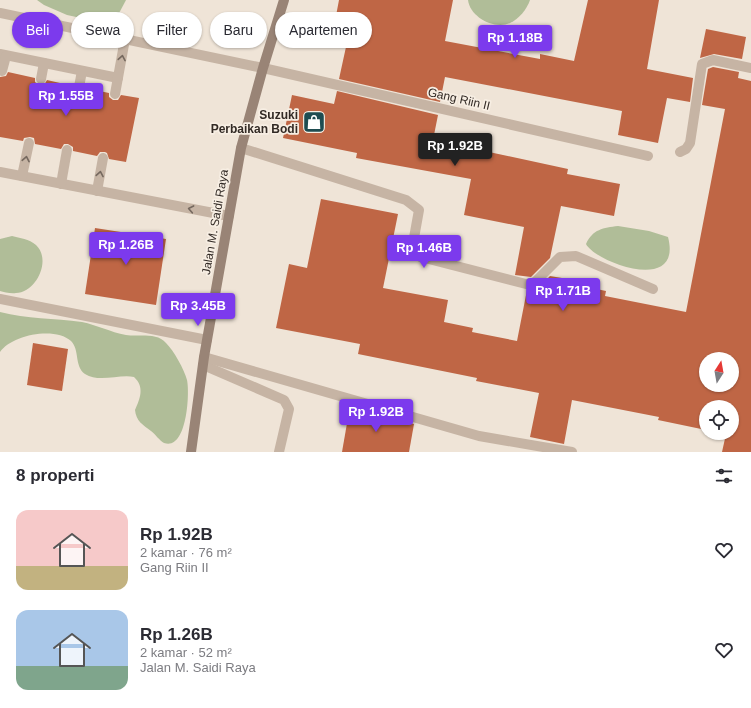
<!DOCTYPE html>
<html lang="id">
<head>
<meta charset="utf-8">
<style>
	body { margin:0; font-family:Arial,sans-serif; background:#f2f2f3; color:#2b2b33; height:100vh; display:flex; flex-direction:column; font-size:15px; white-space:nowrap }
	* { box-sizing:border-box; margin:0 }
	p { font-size:13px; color:#7c7c81 }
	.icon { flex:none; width:22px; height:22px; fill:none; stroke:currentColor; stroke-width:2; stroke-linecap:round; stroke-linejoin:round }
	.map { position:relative; height:452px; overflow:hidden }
	.panel { display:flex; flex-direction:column; background:#fff; flex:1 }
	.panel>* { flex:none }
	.top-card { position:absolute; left:12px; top:12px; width:400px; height:36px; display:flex; gap:8px }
	.needle { width:26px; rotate:11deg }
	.fabs { position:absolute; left:699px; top:352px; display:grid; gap:8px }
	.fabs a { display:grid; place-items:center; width:40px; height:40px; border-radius:50%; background:#fff; box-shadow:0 1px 3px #0004; font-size:20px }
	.price { position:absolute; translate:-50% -34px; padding:0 9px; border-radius:4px; background:#7c3aed; color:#fff; font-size:13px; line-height:26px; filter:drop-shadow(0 1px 2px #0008) }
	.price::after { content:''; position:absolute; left:50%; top:24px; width:12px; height:9px; margin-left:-6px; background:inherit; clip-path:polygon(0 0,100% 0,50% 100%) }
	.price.active { background:#222; color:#fff }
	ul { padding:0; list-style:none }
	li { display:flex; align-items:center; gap:12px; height:100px; padding:0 16px }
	li span { display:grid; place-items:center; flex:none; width:112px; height:80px; border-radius:12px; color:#555 }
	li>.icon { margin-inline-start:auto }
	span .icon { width:48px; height:48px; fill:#fffc; stroke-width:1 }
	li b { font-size:17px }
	h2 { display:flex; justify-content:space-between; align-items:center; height:48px; padding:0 16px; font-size:17px }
	.chip { padding:0 14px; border-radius:18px; background:#fff; box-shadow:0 1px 3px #0004; font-size:14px; line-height:36px }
	.chip.active { background:#7c3aed; color:#fff }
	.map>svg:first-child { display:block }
	.green { fill:#b0bd98 }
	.building { fill:#bf6645; fill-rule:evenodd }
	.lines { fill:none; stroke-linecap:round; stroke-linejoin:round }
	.lane { stroke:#c6b4a4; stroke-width:10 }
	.street { stroke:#c6b4a4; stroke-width:10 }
	.secondary { stroke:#998476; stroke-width:10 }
	.oneway { stroke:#75685e }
	.labels { text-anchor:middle; stroke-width:3.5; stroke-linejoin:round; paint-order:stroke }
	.street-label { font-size:12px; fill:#322a25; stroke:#f7eee3 }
	.poi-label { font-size:12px; font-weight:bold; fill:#322a25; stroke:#f7eee3; text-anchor:end }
</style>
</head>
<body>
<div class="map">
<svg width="751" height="452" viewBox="0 0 751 452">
	<rect width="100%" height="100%" fill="#efe4d7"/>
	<!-- green -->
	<g class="green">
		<polygon points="37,0 126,0 117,17 104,23 67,15 44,5"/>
		<path d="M468 0H530C527 9 519 19 510 23 494 30 470 17 468 0Z"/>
		<path d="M618 226 649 231 668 237C683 295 595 262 586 244 593 229 603 228 618 226Z"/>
		<path d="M12 236C20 238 29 239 36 245 52 260 36 293 16 293 11 294 4 292 0 291V239Z"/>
		<path d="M0 312C27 319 54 318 82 322 97 325 110 332 126 335 138 337 157 332 166 343 174 351 184 369 187 380 190 393 187 451 164 443 160 441 155 434 151 431 143 425 136 421 135 410 140 399 145 387 134 377 119 374 99 383 85 374 74 366 80 350 71 341 55 326 11 335 0 352Z"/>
	</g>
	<!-- building -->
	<g class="building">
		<polygon points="339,0 453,0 445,41 540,59 540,54 574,61 588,0 659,0 647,69 693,78 690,102 667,98 658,143 618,135 622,111 445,77 440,102 339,79 351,24 335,21"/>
		<polygon points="706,29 746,37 742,59 714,54 700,58"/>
		<path d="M713 67 739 72 738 78 751 81V452H722L726 434 723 433H732V407H706V430L658 420 659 417 572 400 564 444 530 437 539 393 476 381 477 378 358 354 360 344 276 328 289 264 307 268 321 199 398 214 383 288 448 300 444 322 473 328 472 332 517 341 527 290 538 288 550 276 568 279V283L606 291 605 296 686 312 725 109 702 105 708 69ZM706 359H732V385H706Z"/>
		<polygon points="8,72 35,78 35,82 39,85 44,85 47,80 73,86 73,90 77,93 82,93 85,88 109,93 109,97 113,100 118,100 121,95 139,98 126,162 109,159 107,153 105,152 100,152 97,156 73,151 73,147 68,144 64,144 61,149 35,144 34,138 30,137 24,138 23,141 0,137 0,77 6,76"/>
		<polygon points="337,91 438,115 433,140 568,169 567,174 620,184 614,216 561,206 550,258 531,277 515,275 524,227 464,215 471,179 356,158 357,153 283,138 292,95 334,104"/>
		<polygon points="95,228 166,239 156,305 85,294"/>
		<polygon points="33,343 68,349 62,391 27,385"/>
		<polygon points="350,406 414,424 409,452 342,452"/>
	</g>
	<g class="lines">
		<!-- lane -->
		<g class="lane">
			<polyline points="0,54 118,78"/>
			<polyline points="2,71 6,56"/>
			<polyline points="41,79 44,63"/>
			<polyline points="79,87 82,71"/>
			<polyline points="115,94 125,39"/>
			<polyline points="0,172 229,216"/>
			<polyline points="22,176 29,143"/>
			<polyline points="61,184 67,150"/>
			<polyline points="97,191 103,158"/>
			<polyline points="203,365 284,400 289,409 279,452"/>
		</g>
		<!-- street -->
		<g class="street">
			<polyline points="0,13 263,68 648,156"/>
			<polyline points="241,148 406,200 419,210 412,249 421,257 526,284 534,283 560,257 576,256 653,289"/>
			<polyline points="680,152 686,149 690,143 702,64 713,60 751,68"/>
			<polyline points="0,299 207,340"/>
			<polyline points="204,357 479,436 572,452"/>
		</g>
		<!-- secondary -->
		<polyline class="secondary" points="191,452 204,357 241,148 263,68 284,0"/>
	</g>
	<!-- one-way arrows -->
	<defs><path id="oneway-chevron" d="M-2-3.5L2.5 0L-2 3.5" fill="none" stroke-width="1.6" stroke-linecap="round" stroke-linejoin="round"/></defs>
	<g class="oneway">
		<use href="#oneway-chevron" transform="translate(122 58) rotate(-80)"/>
		<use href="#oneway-chevron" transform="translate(26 159) rotate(-79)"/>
		<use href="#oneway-chevron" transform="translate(100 174) rotate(-80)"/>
		<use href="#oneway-chevron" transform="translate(191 209) rotate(-169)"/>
	</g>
	<!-- icons -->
	<defs>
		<g id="shop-square" transform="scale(1.15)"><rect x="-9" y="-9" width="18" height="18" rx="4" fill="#1e4c51" stroke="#f7eee3"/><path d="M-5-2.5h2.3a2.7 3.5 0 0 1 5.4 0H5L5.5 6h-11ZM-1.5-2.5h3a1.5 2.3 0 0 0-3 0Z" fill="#fff"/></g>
	</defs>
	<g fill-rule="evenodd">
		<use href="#shop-square" x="314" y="122"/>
	</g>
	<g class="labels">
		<!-- street labels -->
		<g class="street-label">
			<text transform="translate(459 99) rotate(13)" y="4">Gang Riin II</text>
			<text transform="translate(215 222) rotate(-80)" y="4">Jalan M. Saidi Raya</text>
		</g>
		<!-- poi labels -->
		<g class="poi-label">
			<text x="298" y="119">Suzuki<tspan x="298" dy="14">Perbaikan Bodi</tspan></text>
		</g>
	</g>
</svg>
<div class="fabs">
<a><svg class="needle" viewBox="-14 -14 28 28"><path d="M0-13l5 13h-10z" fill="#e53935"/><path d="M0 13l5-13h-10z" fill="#7c7c81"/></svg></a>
<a><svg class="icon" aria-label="locate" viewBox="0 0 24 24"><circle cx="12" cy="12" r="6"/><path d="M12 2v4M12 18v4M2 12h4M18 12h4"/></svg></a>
</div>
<b class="price" style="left:515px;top:59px">Rp 1.18B</b>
<b class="price" style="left:66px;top:117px">Rp 1.55B</b>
<b class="price active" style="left:455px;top:167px">Rp 1.92B</b>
<b class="price" style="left:126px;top:266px">Rp 1.26B</b>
<b class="price" style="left:424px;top:269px">Rp 1.46B</b>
<b class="price" style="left:563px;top:312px">Rp 1.71B</b>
<b class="price" style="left:198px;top:327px">Rp 3.45B</b>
<b class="price" style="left:376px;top:433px">Rp 1.92B</b>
<div class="top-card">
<a class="chip active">Beli</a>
<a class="chip">Sewa</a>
<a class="chip">Filter</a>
<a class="chip">Baru</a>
<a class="chip">Apartemen</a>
</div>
</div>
<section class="panel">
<h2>8 properti<svg class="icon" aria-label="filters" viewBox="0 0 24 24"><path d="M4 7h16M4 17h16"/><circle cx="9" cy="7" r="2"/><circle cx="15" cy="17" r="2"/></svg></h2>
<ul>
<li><span style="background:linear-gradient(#f6c9c9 70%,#c2b280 0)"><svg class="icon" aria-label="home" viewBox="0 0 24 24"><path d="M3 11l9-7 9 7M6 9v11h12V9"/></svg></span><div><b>Rp 1.92B</b><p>2 kamar · 76 m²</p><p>Gang Riin II</p></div><svg class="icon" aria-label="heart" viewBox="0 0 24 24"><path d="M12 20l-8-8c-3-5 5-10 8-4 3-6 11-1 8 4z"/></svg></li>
<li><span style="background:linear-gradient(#a9c7e8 70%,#7fa58c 0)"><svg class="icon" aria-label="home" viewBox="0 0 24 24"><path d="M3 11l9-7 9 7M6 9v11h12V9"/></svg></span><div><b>Rp 1.26B</b><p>2 kamar · 52 m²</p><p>Jalan M. Saidi Raya</p></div><svg class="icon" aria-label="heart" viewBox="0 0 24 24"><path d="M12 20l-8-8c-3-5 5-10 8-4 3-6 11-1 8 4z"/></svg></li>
</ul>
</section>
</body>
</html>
